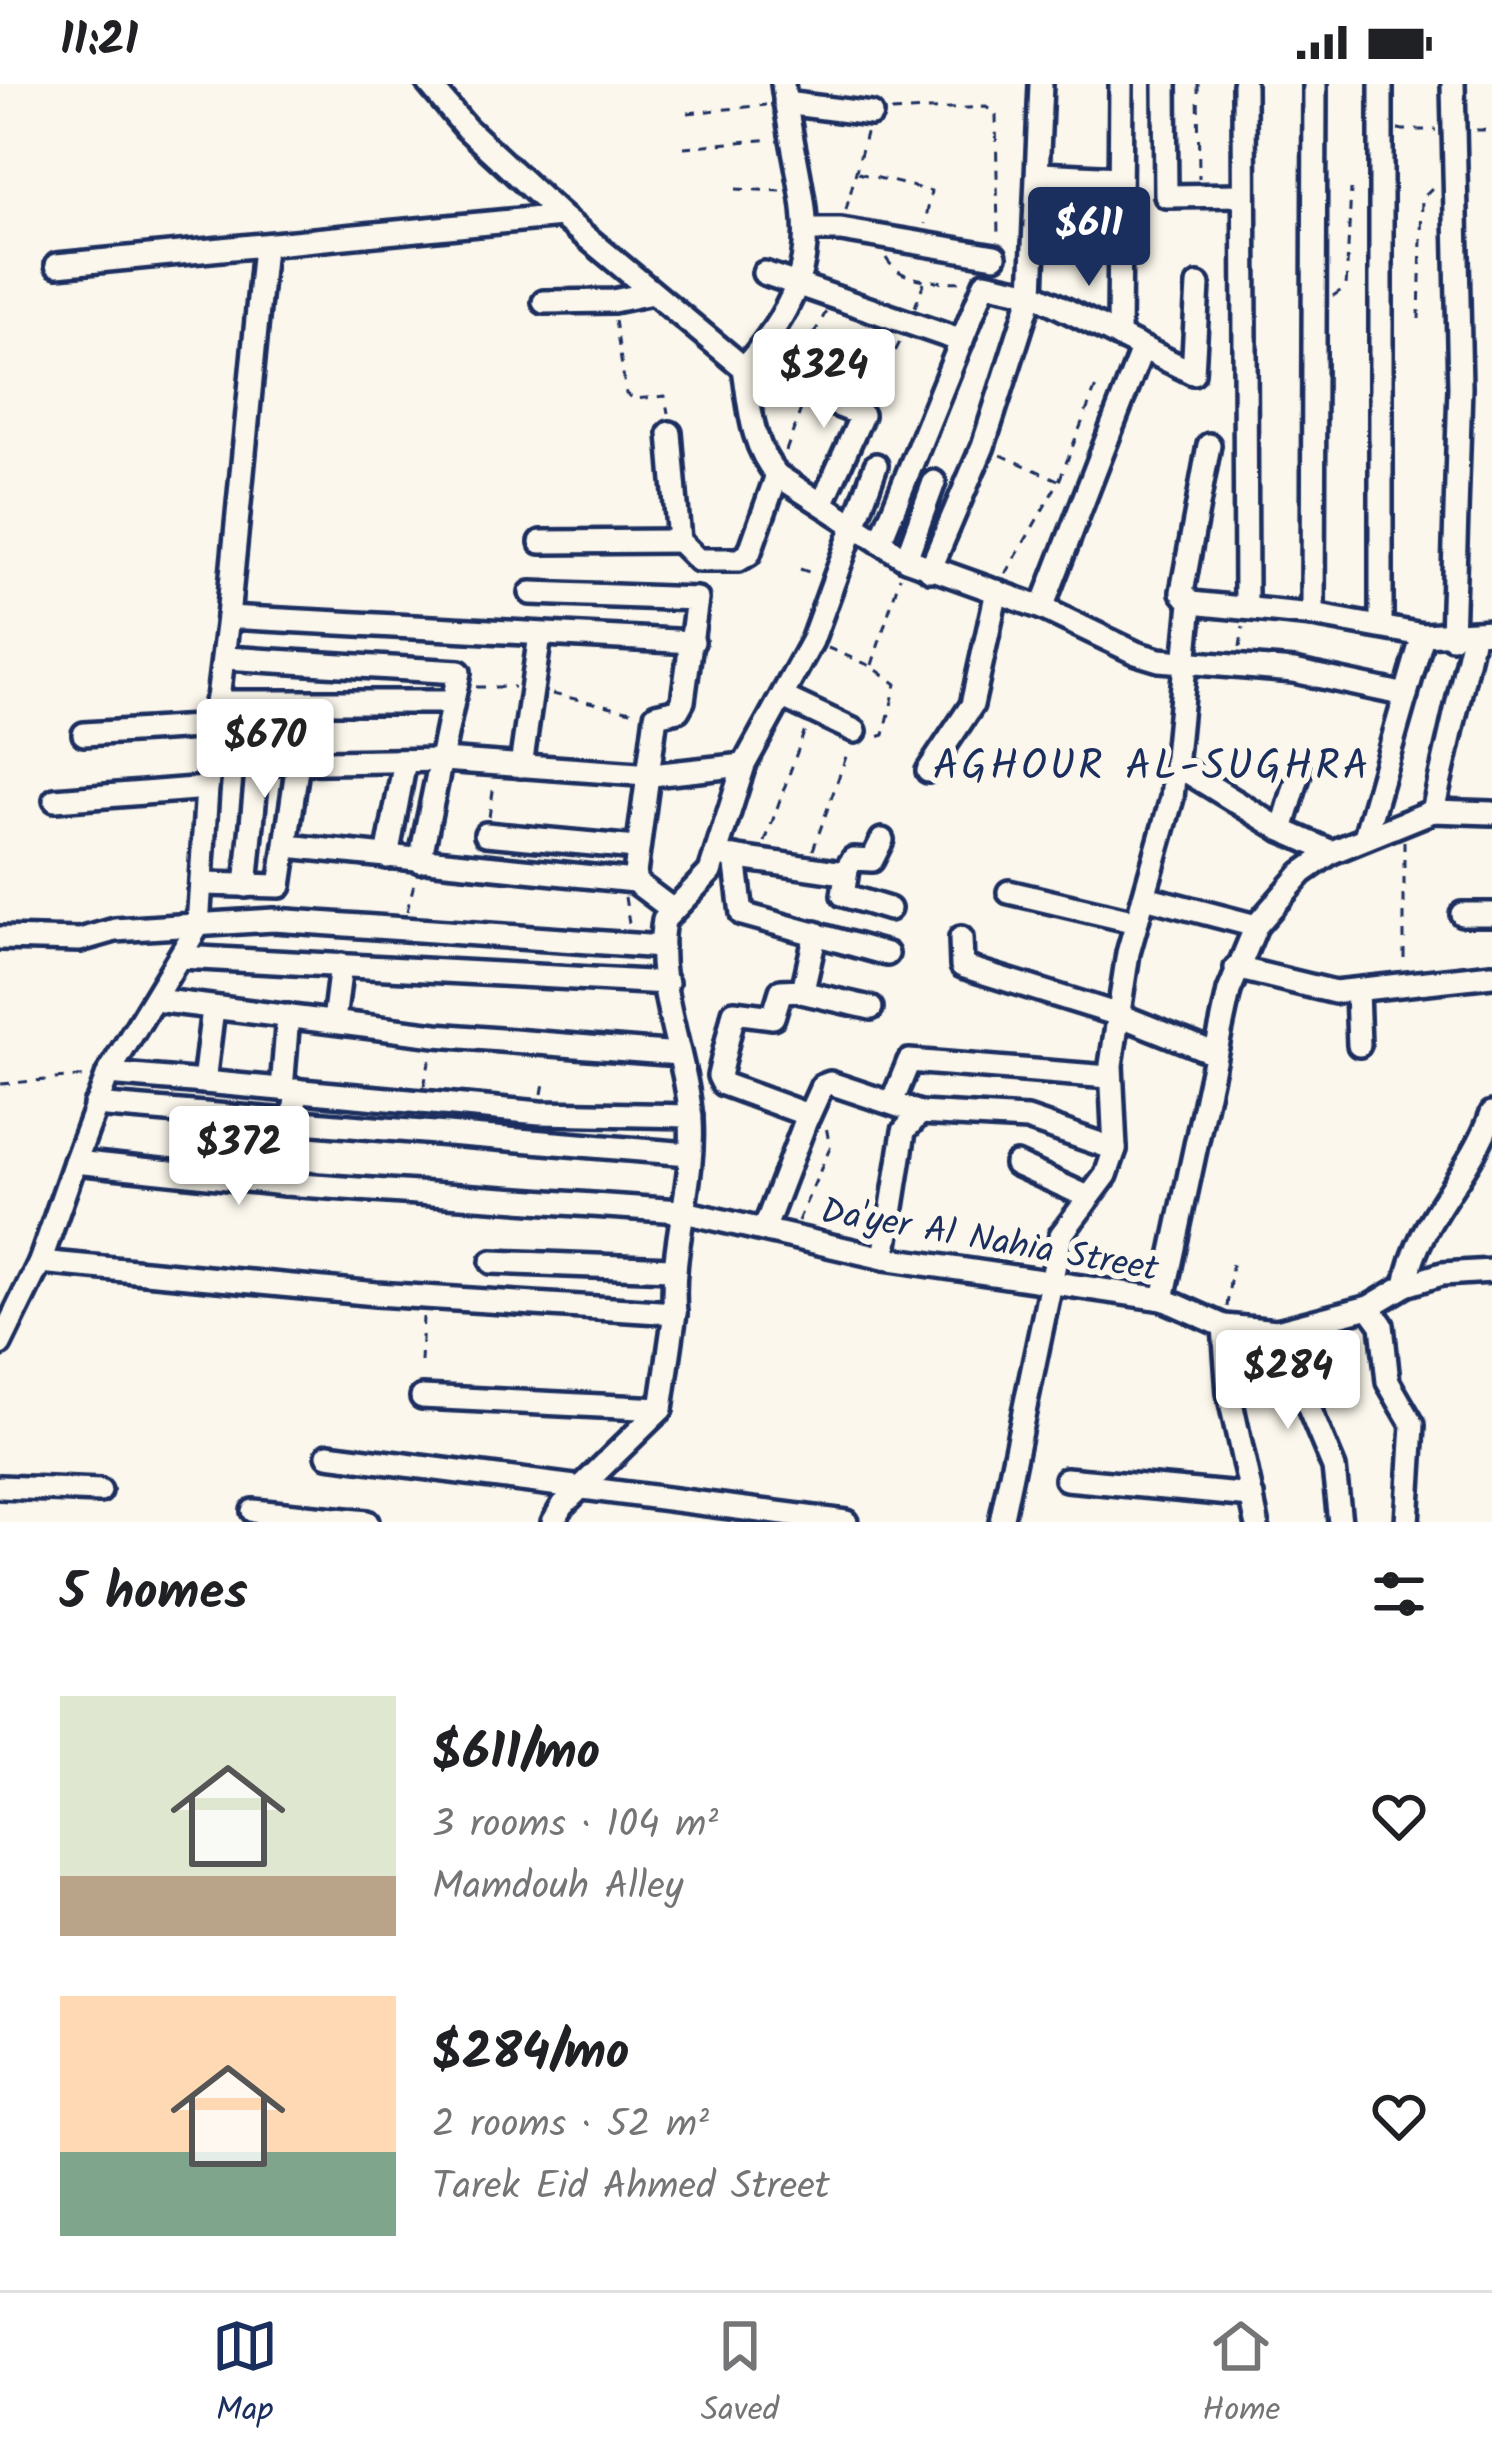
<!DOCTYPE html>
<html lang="en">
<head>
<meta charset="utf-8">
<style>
	body { margin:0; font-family:Kalam,sans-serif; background:#f6f6f6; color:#202124; height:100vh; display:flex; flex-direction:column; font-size:45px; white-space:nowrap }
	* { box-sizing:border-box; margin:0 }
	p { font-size:39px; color:#757577 }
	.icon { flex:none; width:66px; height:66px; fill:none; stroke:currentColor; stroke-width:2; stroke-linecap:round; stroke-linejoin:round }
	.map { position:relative; height:1438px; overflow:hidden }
	.drawer { display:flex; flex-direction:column; background:#fff; flex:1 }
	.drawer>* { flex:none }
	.price { position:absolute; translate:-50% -102px; padding:0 27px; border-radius:12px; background:#fff; color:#222; font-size:39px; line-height:78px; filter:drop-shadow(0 3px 6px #0008) }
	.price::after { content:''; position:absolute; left:50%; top:72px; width:36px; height:27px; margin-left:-18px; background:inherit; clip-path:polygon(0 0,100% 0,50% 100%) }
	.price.current { background:#1b2f5e; color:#fff }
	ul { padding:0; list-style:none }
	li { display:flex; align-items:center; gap:36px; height:300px; padding:0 60px }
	li span { display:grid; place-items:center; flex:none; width:336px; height:240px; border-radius:0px; color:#555 }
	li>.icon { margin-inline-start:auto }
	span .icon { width:144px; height:144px; fill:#fffc; stroke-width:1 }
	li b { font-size:51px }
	h2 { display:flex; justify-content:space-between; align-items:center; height:144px; padding:0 60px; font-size:51px }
	.status { display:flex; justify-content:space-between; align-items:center; height:84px; padding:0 60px; background:#fff; direction:ltr }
	.status svg { height:33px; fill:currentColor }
	.dock { display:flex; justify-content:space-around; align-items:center; height:168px; border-top:3px solid #e0e0e0; background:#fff; font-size:33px; color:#757577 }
	.dock a { display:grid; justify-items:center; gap:6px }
	.dock .current { color:#1b2f5e }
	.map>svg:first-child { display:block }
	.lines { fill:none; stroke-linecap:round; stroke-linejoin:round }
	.minor-casing { stroke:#1b2f5e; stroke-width:30 }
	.path { stroke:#1b2f5e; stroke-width:3; stroke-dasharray:9 9; stroke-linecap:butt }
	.minor { stroke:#fbf7ec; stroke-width:21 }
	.labels { text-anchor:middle; stroke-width:12; stroke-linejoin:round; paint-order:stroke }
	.street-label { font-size:36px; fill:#1b2f5e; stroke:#fbf7ec }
	.quarter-label { font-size:42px; letter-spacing:3px; fill:#1b2f5e; stroke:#fbf7ec }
</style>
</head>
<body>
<div class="status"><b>11:21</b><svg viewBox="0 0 49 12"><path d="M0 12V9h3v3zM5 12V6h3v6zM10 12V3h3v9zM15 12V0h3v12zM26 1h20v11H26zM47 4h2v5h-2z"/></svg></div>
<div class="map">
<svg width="1492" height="1438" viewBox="0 0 1492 1438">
	<rect width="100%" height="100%" fill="#fbf7ec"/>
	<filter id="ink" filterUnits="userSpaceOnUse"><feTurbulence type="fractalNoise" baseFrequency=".00833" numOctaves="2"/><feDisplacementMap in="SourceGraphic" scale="24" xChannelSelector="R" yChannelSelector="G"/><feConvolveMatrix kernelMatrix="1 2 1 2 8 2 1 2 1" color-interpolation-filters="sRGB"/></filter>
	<g filter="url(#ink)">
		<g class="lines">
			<!-- minor casing -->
			<g class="minor-casing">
				<g id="minor">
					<polyline points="429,0 466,44 561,132 744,284 862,331 823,418"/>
					<polyline points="1165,0 1166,112 1243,111"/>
					<polyline points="1244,0 1246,523"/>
					<polyline points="1381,0 1381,543"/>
					<polyline points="785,19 871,30"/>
					<polyline points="1041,90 1119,94"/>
					<polyline points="808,146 841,146 995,172"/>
					<polyline points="57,181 561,132"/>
					<polyline points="764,189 962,257"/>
					<polyline points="544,218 613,217 652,209"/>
					<polyline points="1119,253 1121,0"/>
					<path d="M744 284C750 323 751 361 777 391L906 475 1042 524 1136 569 1159 576 1294 587 1406 611"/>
					<path d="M744 284C839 172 800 131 783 0"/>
					<polyline points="670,349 679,457 698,476 739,476 749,470 777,391"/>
					<polyline points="541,458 679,457"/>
					<polyline points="880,458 985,199 1032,209 1193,289 1198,201"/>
					<polyline points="906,475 934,398"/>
					<polyline points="930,486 983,362 1032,209 1041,0"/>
					<polyline points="531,509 697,515 683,617 678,626 656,631 634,797"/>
					<polyline points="1191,519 1313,531 1423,551 1492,547"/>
					<polyline points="1191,519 1182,508 1209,361"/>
					<polyline points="1042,524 1142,265"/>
					<polyline points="1313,531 1315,0"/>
					<polyline points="228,533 264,163"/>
					<polyline points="1452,553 1460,303 1453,0"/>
					<polyline points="693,558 228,533 207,704 198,842 108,990 75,1078 285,1100 680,1127 884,1174 1163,1215 1224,1242 1277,1247 1369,1223 1406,1201 1442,1190 1492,1187"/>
					<polyline points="225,574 459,588 420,777"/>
					<polyline points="783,613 855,647"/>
					<polyline points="216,618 451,618"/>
					<polyline points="84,650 214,642"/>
					<polyline points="267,678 274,619"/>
					<polyline points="210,680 443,676 652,691 744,681"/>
					<polyline points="1176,681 1282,746 1332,768"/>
					<polyline points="521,682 540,551"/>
					<polyline points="928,687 972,621 997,507"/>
					<polyline points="55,716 207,704"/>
					<polyline points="1433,727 1473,552"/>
					<polyline points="1282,746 1300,686"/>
					<polyline points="486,750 636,764"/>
					<polyline points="1365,753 1423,551"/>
					<polyline points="287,762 634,797 670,824"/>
					<polyline points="725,772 844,789 853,775 872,776 882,756"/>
					<polyline points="387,773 405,677"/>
					<polyline points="735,773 742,830 887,870"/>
					<polyline points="847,786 843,811 889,825"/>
					<polyline points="204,800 280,802 298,678"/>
					<polyline points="246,802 258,678"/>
					<polyline points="1009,808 1136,838"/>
					<polyline points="1145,813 1256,842"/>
					<polyline points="1462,830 1492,830"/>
					<polyline points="0,854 80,856 115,846 274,836 662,863"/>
					<polyline points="961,854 962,882 1119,931 1214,969"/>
					<polyline points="181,873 667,899"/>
					<polyline points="1236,884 1335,908 1492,891"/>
					<polyline points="1357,907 1359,961"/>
					<polyline points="801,908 871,924"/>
					<polyline points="155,916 436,951 679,970"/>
					<polyline points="334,937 341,881"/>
					<polyline points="108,990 204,998 213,925"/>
					<polyline points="204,998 540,1029 691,1032"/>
					<polyline points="282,1005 288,932"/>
					<polyline points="893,1016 909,977 1109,993"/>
					<polyline points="95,1021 689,1070"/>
					<polyline points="808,1033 822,1002 830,999 920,1029 1027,1035 1115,1065"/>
					<polyline points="1016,1080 1088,1113"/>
					<polyline points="285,1100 297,1006"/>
					<polyline points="764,1146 808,1031 723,1000 719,992 734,928 773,933 781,907 803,906 816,849"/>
					<polyline points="884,1174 904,1047 920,1029"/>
					<path d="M40 1178 376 1210 675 1229C669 1164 695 1102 691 1037 687 972 652 901 664 836L710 788 744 681 812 557 876 381"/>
					<polyline points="492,1178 671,1185"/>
					<path d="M1406 1201C1418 1133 1470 1093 1492 1029"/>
					<polyline points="1163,1215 1229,907 1256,842 1302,789 1332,768 1433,727 1492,729"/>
					<polyline points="1369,1223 1382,1241 1388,1298 1413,1341 1407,1438"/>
					<polyline points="1224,1242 1229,1309 1257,1438"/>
					<polyline points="1277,1247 1334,1384 1340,1438"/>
					<polyline points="0,1260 40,1178 75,1078"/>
					<polyline points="422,1313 661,1325"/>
					<polyline points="328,1371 846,1438"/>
					<polyline points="1066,1395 1252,1412"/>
					<polyline points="0,1403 100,1407"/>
					<polyline points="253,1427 367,1438"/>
					<polyline points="553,1438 563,1421 661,1325 675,1229"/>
					<polyline points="1001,1438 1061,1151 1106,1091 1115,1065 1111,981 1128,869 1172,714 1191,519"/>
				</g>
			</g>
			<!-- path -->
			<g class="path">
				<polyline points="1198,0 1199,94"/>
				<polyline points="891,28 986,23 996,30 998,153"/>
				<polyline points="688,29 766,21"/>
				<polyline points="1398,46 1436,46"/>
				<polyline points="1476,46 1492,46"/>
				<polyline points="684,63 772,55"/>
				<polyline points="858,89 931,107 925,140"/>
				<polyline points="736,105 782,107"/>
				<polyline points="846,126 866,49"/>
				<path d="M886 174C901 200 938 197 964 198"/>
				<polyline points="1333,212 1346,203 1351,105"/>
				<polyline points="915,223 924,198"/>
				<polyline points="1419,235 1422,114 1434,102"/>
				<polyline points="615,236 626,310 635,315 665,312 668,329"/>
				<polyline points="796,282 826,228"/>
				<polyline points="871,315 902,254"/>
				<polyline points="786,367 801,325"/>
				<polyline points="1001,371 1058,396"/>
				<polyline points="800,485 815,490"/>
				<polyline points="1006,490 1059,397 1097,300"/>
				<polyline points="1240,563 1243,543"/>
				<polyline points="828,564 871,582 896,600 884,651 871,655"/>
				<polyline points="872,581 900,493"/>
				<polyline points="476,603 514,603"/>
				<polyline points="552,610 636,628"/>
				<polyline points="489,733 494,701"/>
				<polyline points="765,758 806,643"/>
				<polyline points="813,766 848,667"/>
				<polyline points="625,813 629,839"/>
				<polyline points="407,827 415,796"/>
				<polyline points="1404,874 1404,757"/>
				<polyline points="1,1000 89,992"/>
				<polyline points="424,1002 431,970"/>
				<polyline points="542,1010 544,999"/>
				<polyline points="798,1137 830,1064 826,1042"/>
				<polyline points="1227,1223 1232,1180"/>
				<polyline points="421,1278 423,1233"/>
			</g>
			<!-- minor -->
			<use href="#minor" class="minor"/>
		</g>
	</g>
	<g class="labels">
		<!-- street labels -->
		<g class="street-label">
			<text transform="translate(990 1154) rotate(10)" y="13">Da'yer Al Nahia Street</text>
		</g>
		<!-- quarter labels -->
		<g class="quarter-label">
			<text x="1152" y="695">AGHOUR AL-SUGHRA</text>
		</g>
	</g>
</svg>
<b class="price current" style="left:1089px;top:205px">$611</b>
<b class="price" style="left:824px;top:347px">$324</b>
<b class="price" style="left:265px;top:717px">$670</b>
<b class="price" style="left:239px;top:1124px">$372</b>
<b class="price" style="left:1288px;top:1348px">$284</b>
</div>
<section class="drawer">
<h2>5 homes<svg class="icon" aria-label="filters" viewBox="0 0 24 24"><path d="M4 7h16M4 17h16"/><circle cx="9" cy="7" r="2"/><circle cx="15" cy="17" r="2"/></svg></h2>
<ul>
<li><span style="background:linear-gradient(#dfe7d0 75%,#b9a48a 0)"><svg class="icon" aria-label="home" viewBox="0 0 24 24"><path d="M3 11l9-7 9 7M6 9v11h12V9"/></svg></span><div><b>$611/mo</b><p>3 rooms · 104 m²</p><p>Mamdouh Alley</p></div><svg class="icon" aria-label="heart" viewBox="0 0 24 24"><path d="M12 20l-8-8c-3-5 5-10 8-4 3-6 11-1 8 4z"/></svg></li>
<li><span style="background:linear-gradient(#ffd9b3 65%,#7fa58c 0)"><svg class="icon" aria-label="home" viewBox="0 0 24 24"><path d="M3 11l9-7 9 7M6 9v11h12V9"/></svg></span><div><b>$284/mo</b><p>2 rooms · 52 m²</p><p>Tarek Eid Ahmed Street</p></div><svg class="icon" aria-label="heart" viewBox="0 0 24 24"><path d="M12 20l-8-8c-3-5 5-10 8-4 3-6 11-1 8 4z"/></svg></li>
</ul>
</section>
<nav class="dock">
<a class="current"><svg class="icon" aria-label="map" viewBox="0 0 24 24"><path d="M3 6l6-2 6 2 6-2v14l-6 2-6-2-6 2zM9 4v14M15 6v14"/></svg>Map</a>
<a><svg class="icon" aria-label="saved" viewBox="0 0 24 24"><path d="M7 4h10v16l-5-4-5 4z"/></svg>Saved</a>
<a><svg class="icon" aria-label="home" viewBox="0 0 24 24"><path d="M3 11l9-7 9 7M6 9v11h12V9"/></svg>Home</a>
</nav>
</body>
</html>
